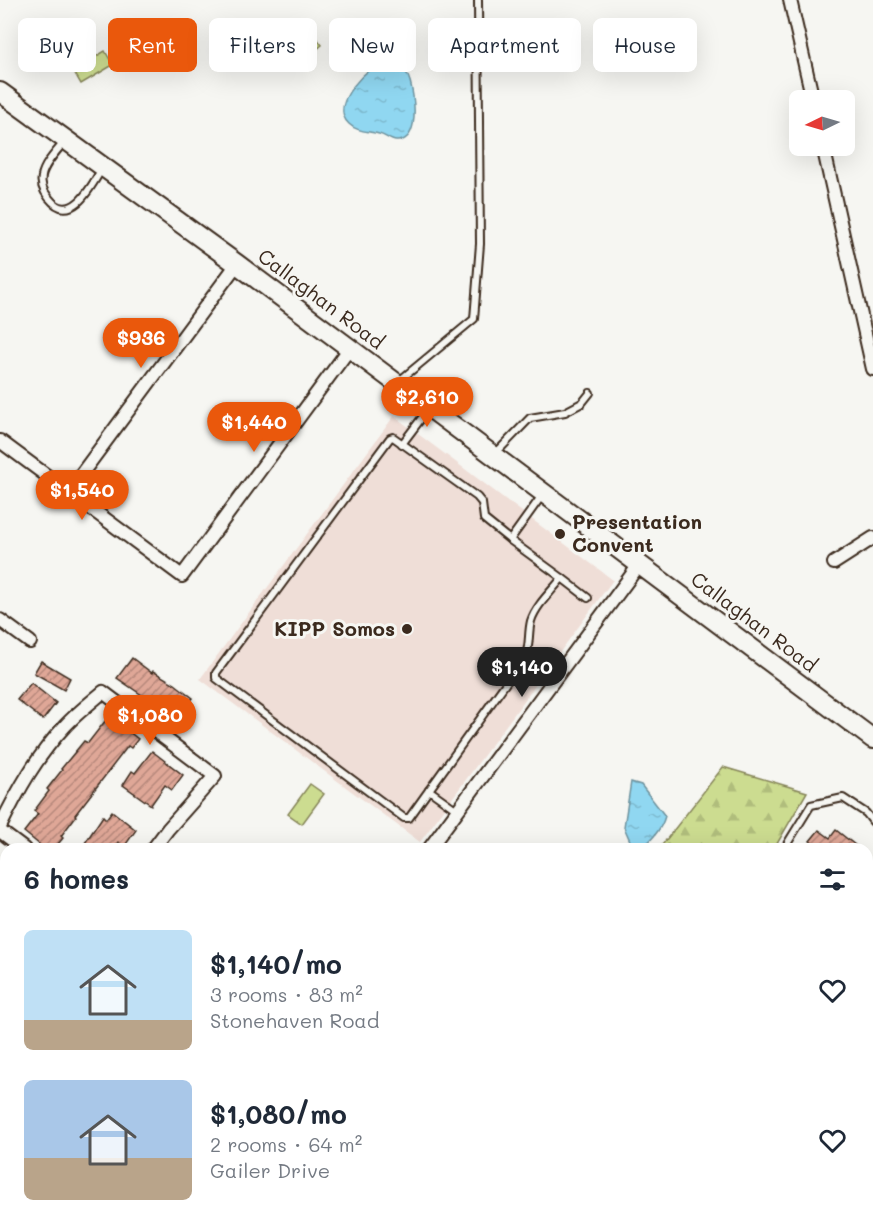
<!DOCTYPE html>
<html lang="en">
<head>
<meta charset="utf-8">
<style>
	body { margin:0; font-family:Mali,sans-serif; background:#f2f2f3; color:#1f2937; height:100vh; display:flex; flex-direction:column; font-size:22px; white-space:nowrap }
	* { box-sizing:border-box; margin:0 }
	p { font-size:20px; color:#747a83 }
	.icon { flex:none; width:33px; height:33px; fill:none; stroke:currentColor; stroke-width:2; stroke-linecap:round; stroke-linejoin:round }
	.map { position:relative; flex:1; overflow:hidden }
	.sheet { position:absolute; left:0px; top:843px; width:873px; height:384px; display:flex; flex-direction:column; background:#fff; border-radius:18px 18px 0 0; box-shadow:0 6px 24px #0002 }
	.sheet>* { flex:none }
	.guide { position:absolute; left:18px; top:18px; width:837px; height:54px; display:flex; gap:12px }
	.needle { width:39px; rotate:265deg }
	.controls { position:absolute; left:789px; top:90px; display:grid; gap:12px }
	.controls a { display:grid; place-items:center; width:66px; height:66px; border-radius:9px; background:#fff; box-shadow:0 6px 24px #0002; font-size:30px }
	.price { position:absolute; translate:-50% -51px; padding:0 14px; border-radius:21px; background:#ea580c; color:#fff; font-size:20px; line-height:39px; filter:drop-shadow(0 2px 3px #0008) }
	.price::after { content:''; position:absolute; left:50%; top:36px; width:18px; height:14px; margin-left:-9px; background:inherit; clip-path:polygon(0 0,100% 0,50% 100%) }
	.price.current { background:#222; color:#fff }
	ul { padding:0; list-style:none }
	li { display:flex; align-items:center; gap:18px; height:150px; padding:0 24px }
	li span { display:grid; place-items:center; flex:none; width:168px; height:120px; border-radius:9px; color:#555 }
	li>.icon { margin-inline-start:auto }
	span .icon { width:72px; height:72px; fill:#fffc; stroke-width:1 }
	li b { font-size:26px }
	h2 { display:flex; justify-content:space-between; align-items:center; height:72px; padding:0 24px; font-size:26px }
	.tag { padding:0 21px; border-radius:9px; background:#fff; box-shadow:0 6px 24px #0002; font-size:21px; line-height:54px }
	.tag.current { background:#ea580c; color:#fff }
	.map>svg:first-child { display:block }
	.built { fill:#efded7 }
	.green { fill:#ccdc90; stroke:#848357; stroke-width:1.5 }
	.forest { fill:url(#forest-firs); stroke:#848357; stroke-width:1.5 }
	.water { fill:url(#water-ripples); stroke:#6e929d; stroke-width:1.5 }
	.building { fill:url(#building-hatch); stroke:#3b2a1e; stroke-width:1.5 }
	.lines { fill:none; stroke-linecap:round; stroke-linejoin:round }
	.lane-casing { stroke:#3b2a1e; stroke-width:10 }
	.street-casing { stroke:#3b2a1e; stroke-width:16 }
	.secondary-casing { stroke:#3b2a1e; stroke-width:22 }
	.lane { stroke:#f6f6f2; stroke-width:6 }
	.street { stroke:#f6f6f2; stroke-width:12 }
	.secondary { stroke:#f6f6f2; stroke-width:18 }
	.poi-dot { fill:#3b2a1e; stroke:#f6f6f2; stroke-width:2 }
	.labels { text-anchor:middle; stroke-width:6; stroke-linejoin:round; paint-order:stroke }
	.street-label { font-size:20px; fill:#3b2a1e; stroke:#f6f6f2 }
	.poi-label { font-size:20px; font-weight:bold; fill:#3b2a1e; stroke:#f6f6f2; text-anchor:start }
</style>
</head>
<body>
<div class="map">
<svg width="873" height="1227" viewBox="0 0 873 1227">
	<defs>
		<pattern id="forest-firs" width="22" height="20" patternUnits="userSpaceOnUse" patternTransform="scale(1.5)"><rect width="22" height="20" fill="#ccdc90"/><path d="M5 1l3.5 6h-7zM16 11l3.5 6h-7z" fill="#b0bd7c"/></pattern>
		<pattern id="water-ripples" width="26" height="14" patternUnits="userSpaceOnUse" patternTransform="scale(1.5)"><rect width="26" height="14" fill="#90d7f1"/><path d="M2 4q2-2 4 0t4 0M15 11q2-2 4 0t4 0" fill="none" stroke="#7db9ce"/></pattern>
		<pattern id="building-hatch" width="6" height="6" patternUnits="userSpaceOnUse" patternTransform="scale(1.5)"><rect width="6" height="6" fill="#dfa797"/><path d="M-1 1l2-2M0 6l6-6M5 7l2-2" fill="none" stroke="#b6887b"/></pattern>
	</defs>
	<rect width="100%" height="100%" fill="#f6f6f2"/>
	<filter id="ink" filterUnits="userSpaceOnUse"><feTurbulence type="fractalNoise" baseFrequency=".0167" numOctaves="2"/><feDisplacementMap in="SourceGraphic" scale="12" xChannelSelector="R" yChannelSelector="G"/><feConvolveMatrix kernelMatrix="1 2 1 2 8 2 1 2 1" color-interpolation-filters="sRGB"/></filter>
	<g filter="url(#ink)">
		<!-- built -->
		<polygon class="built" points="394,416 613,580 420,842 200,679"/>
		<!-- green -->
		<g class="green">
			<polygon points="312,32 322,45 294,69 283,56"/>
			<polygon points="105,51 113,65 81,84 73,70"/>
			<polygon points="310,784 324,794 302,824 288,814"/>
		</g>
		<!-- forest -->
		<g class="forest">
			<polygon points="723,767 807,792 774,849 659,849"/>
			<polygon points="867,964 873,969 873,1227 805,1227 786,1221 867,1221"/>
		</g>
		<!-- water -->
		<g class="water">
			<path d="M387 58C407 68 410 75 413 96 415 110 417 142 396 141 390 141 385 135 379 134 369 131 357 132 349 124 327 104 370 65 387 58Z"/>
			<path d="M631 782 641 785 665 816C662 828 649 846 637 848L631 843 624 827Z"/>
		</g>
		<!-- building -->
		<g class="building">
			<polygon points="132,658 152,673 153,671 175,684 193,698 174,721 158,706 117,678"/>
			<polygon points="41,661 70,678 64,690 34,673"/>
			<polygon points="31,683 56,703 43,720 17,700"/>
			<polygon points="109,716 138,739 131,748 128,746 75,815 76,816 61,836 63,838 54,849 45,849 24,832 38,814 34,811 49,791 47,789 62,770 61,769 84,741 88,743"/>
			<polygon points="152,751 183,775 172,790 165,785 151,805 123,785 132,771 135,773"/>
			<polygon points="112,811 136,830 124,847 118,842 113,849 81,849 103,816 106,819"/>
			<polygon points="819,830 830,838 836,830 860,849 820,849 810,841"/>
		</g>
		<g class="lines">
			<!-- lane casing -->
			<g class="lane-casing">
				<g id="lane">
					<path d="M65 141C57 151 44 164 42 176 40 184 44 192 49 198 71 226 91 187 101 170"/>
					<polyline points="399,381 474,319 480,244 478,0"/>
					<polyline points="402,444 427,411"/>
					<polyline points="496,453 530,418 565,412 582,403 590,393"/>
					<polyline points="562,578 588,598"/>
					<polyline points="429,790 409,818 404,818 216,678 216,673 390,438 393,437 477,497 482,503 484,519 510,540"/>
					<path d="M457 810 429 790 526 655C530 644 528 633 531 621 536 605 552 591 562 578L510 540 543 494"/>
					<polyline points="787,844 811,805 843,798 866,813 873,822"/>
				</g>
			</g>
			<!-- street casing -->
			<g class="street-casing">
				<g id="street">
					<polyline points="790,0 813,100"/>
					<polyline points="823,146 873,369"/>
					<polyline points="0,441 182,576 350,348"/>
					<polyline points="68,492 237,264"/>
					<polyline points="834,563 873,538"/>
					<polyline points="0,620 30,642"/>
					<path d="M0 827C18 790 37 756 65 726 76 714 90 703 103 692L215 776 168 829 153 849"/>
					<polyline points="0,831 24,849"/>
					<polyline points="429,849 639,565"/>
					<polyline points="0,929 6,933"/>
					<polyline points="0,1036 6,1040"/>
					<polyline points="516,1221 526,1227"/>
					<polyline points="762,1221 772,1227"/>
					<polyline points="42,1227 47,1221"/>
					<polyline points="150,1227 155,1221"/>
					<polyline points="279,1227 284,1221"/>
					<polyline points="480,1227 484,1221"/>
				</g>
			</g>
			<!-- secondary casing -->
			<g class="secondary-casing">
				<polyline id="secondary" points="0,92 237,264 873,739"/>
			</g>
			<!-- lane -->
			<use href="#lane" class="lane"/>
			<!-- street -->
			<use href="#street" class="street"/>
			<!-- secondary -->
			<use href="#secondary" class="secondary"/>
		</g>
	</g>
	<!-- markers -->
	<g class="poi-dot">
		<circle cx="560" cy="534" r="6"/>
		<circle cx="407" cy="629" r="6"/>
	</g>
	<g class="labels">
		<!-- street labels -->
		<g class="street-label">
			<text transform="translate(321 299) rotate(37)" y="7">Callaghan Road</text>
			<text transform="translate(754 622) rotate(37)" y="7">Callaghan Road</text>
		</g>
		<!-- poi labels -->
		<g class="poi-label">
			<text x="572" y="529">Presentation<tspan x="572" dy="23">Convent</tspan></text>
			<text x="395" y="636" text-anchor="end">KIPP Somos</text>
		</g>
	</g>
</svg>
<div class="controls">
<a><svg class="needle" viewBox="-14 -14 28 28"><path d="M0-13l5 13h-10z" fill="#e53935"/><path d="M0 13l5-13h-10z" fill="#747a83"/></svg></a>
</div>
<b class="price" style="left:141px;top:369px">$936</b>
<b class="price" style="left:427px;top:428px">$2,610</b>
<b class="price" style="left:254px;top:453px">$1,440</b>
<b class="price" style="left:82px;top:521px">$1,540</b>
<b class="price current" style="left:522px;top:698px">$1,140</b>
<b class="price" style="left:150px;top:746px">$1,080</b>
<div class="guide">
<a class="tag">Buy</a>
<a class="tag current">Rent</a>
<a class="tag">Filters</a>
<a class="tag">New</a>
<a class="tag">Apartment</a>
<a class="tag">House</a>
</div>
<section class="sheet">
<h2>6 homes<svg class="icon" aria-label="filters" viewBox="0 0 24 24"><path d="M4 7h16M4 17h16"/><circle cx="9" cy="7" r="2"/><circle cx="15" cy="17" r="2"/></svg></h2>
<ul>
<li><span style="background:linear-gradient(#bfe0f5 75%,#b9a48a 0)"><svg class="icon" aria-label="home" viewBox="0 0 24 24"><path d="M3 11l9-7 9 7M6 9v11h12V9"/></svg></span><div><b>$1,140/mo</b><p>3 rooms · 83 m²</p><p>Stonehaven Road</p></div><svg class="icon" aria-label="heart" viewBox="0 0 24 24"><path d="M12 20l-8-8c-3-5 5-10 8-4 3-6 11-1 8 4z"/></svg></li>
<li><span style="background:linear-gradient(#a9c7e8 65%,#b9a48a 0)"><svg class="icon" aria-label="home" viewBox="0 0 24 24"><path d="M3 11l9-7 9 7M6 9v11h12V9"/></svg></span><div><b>$1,080/mo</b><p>2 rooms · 64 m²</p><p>Gailer Drive</p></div><svg class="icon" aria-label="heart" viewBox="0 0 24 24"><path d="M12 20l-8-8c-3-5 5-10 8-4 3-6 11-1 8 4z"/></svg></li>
</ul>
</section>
</div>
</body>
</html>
